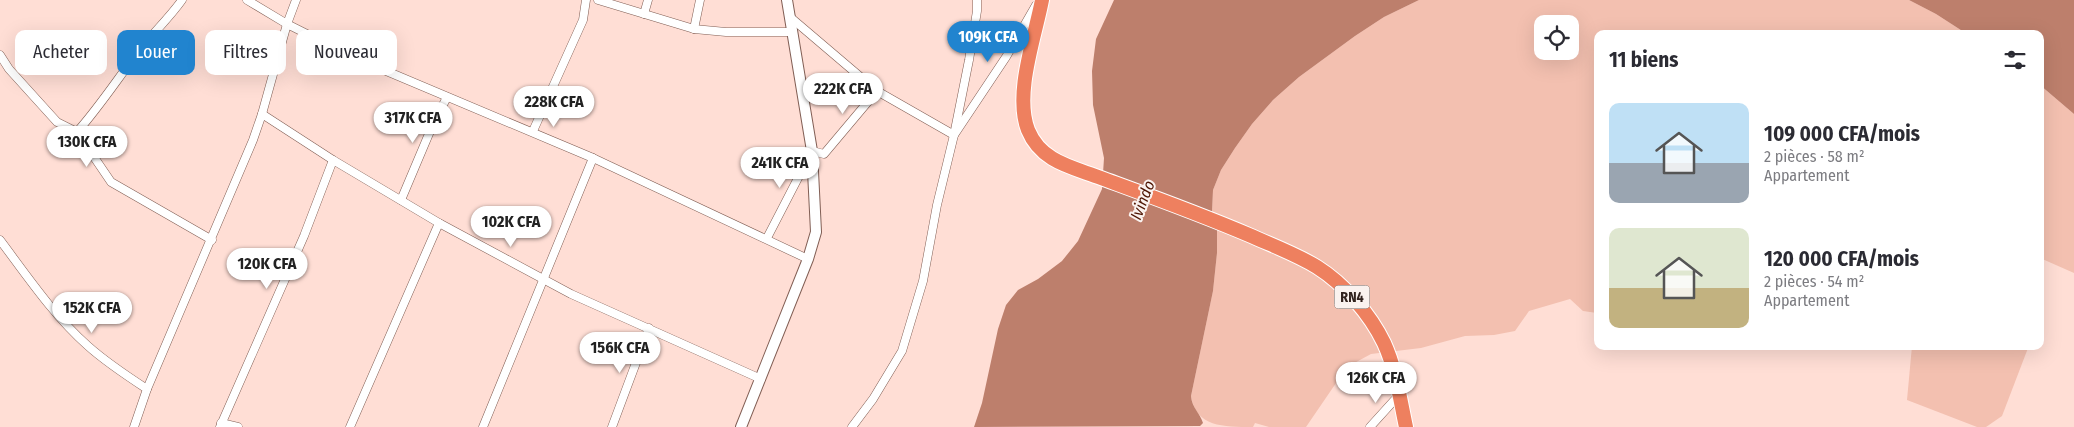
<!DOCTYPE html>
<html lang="fr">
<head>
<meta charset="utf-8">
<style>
	body { margin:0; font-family:"Fira Sans Condensed",sans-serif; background:#f2f2f3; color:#2b2b33; height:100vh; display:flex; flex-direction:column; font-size:19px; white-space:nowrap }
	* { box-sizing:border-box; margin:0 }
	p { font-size:16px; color:#7c7c81 }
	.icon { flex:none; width:28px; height:28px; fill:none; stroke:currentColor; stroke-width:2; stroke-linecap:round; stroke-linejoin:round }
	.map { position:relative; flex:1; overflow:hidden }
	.details { position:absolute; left:1594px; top:30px; width:450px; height:320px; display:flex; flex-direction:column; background:#fff; border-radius:10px; box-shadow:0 5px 20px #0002 }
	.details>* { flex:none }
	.hud { position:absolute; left:15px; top:30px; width:475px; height:45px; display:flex; gap:10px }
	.tools { position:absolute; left:1534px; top:15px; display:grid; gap:10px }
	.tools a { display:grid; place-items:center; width:45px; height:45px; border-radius:10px; background:#fff; box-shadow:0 5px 20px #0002; font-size:25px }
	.price { position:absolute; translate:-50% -42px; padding:0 11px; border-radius:18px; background:#fff; color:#222; font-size:16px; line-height:32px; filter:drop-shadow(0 1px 2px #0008) }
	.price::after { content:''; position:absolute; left:50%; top:30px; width:15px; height:11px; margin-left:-8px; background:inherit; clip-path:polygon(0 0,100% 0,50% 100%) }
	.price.current { background:#2184cf; color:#fff }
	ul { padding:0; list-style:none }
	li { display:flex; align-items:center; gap:15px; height:125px; padding:0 15px }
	li span { display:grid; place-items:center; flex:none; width:140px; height:100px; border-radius:10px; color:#555 }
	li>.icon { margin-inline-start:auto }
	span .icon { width:60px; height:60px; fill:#fffc; stroke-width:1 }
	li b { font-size:21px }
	h2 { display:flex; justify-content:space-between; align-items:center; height:60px; padding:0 15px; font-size:21px }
	.pill { padding:0 18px; border-radius:10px; background:#fff; box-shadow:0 5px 20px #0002; font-size:18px; line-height:45px }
	.pill.current { background:#2184cf; color:#fff }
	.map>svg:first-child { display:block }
	.green { fill:#f3c0b0; fill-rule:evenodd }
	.water { fill:#bd7f6c }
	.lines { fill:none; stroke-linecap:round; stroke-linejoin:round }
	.street-casing { stroke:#815e54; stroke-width:9 }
	.secondary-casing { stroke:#815e54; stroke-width:12 }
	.highway-casing { stroke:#fff; stroke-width:16 }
	.street { stroke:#fff; stroke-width:8 }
	.secondary { stroke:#fff; stroke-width:10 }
	.highway { stroke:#ee805f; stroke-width:14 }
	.labels { text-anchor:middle; stroke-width:4; stroke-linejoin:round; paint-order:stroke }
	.shield { fill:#faf2ef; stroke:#6d605d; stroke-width:1 }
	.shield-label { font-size:14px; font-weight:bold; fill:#31221e }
	.water-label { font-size:16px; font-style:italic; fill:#4d1402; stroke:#faf2ef }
</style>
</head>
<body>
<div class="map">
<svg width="2074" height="427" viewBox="0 0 2074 427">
	<rect width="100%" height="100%" fill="#ffded5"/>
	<!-- green -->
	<g class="green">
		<path d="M1419 0H1909L1936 14 1967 34H1598L1597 313 1583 311 1570 299 1529 311 1515 331 1494 335 1465 336 1421 348 1371 354 1347 367 1306 427H1269L1255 423 1253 427C1223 427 1196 427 1191 396L1213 291 1217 253V229L1212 212 1213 190 1221 170 1235 148 1252 124 1273 100 1299 77 1355 36 1384 17ZM1542 24H1570V51H1542Z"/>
		<polygon points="2040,85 2074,114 2074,273 2040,258"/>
		<polygon points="1912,346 2028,346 2028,348 2002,416 1986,427 1977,427 1907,400"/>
	</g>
	<!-- water -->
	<g class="water">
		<path d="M1114 0H1419L1384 17 1355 36 1299 77 1273 100 1252 124 1235 148 1221 170 1213 190 1212 212 1217 229V253L1213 291 1191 396C1192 408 1200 413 1203 423L1200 426 974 427 982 403 998 329 1006 305 1018 290 1038 279 1062 261 1078 241 1102 189 1104 158 1093 105 1092 71 1096 39Z"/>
		<polygon points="1909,0 2074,0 2074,114 2040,85 2040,34 1967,34 1936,14"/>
	</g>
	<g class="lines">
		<!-- street casing -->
		<g class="street-casing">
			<g id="street">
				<polyline points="247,0 287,24 296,0"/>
				<polyline points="598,0 694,29 726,32 793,32"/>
				<polyline points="644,14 648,0"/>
				<polyline points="790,17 877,91 954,135 1006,57 1036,5"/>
				<polyline points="694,29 700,0"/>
				<polyline points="0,55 9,69 57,122 77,132 111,182 212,240"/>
				<polyline points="262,114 333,160 439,223 571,294 761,379"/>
				<polyline points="533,131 583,20 586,0"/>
				<path d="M77 132C101 105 120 75 142 47 155 31 170 17 182 0"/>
				<polyline points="401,200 431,129 447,97"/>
				<polyline points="767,238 812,151 824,154 877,91"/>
				<path d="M0 240C27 276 54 316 88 346 107 363 127 376 147 389L134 427"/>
				<polyline points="147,389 253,140 262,114 287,24 353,57 593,158 808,259"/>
				<polyline points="221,423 238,427"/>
				<polyline points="220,427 304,236 333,160"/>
				<polyline points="350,427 439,223"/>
				<polyline points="483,427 593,158"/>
				<polyline points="612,427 649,328"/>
				<polyline points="852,427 873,399 902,351 923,281 937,205 954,135 969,60 977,11 977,0"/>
				<polyline points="1370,427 1399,395"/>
			</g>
		</g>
		<!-- secondary casing -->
		<g class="secondary-casing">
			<polyline id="secondary" points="741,427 808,259 816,232 812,151 787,0"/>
		</g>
		<!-- highway casing -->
		<g class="highway-casing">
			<path id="highway" d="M1042 0C1035 37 1014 94 1028 130 1041 162 1072 167 1101 178 1150 196 1200 214 1249 235 1271 245 1296 254 1317 267 1344 284 1370 314 1384 343 1396 369 1400 399 1406 427"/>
		</g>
		<!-- street -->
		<use href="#street" class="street"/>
		<!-- secondary -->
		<use href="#secondary" class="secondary"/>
		<!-- highway -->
		<use href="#highway" class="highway"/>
	</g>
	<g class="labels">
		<!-- shield labels -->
		<rect class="shield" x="1334.5" y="285.5" width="35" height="23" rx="4"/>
		<g class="shield-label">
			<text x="1352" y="302">RN4</text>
		</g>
		<!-- water labels -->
		<g class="water-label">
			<text transform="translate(1142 200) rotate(-69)" y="6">Ivindo</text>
		</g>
	</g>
</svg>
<div class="tools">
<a><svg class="icon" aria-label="locate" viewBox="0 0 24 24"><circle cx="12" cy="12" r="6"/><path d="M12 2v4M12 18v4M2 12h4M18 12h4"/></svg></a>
</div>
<b class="price current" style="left:988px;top:63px">109K CFA</b>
<b class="price" style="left:843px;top:115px">222K CFA</b>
<b class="price" style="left:554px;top:128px">228K CFA</b>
<b class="price" style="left:413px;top:144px">317K CFA</b>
<b class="price" style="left:87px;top:168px">130K CFA</b>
<b class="price" style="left:780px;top:189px">241K CFA</b>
<b class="price" style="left:511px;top:248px">102K CFA</b>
<b class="price" style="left:267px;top:290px">120K CFA</b>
<b class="price" style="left:92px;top:334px">152K CFA</b>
<b class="price" style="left:620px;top:374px">156K CFA</b>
<b class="price" style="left:1376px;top:404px">126K CFA</b>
<div class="hud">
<a class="pill">Acheter</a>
<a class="pill current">Louer</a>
<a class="pill">Filtres</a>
<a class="pill">Nouveau</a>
</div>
<section class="details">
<h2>11 biens<svg class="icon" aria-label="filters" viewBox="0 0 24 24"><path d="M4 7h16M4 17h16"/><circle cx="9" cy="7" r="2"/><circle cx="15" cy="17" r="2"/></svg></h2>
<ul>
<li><span style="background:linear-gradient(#bfe0f5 60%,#9aa5b1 0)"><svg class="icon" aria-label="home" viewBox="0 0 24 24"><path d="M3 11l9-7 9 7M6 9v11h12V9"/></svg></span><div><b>109 000 CFA/mois</b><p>2 pièces · 58 m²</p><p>Appartement</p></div></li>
<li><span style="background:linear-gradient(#dfe7d0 60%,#c2b280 0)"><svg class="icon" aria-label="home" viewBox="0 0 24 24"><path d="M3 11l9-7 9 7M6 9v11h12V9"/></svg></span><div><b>120 000 CFA/mois</b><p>2 pièces · 54 m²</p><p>Appartement</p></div></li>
</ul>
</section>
</div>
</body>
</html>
